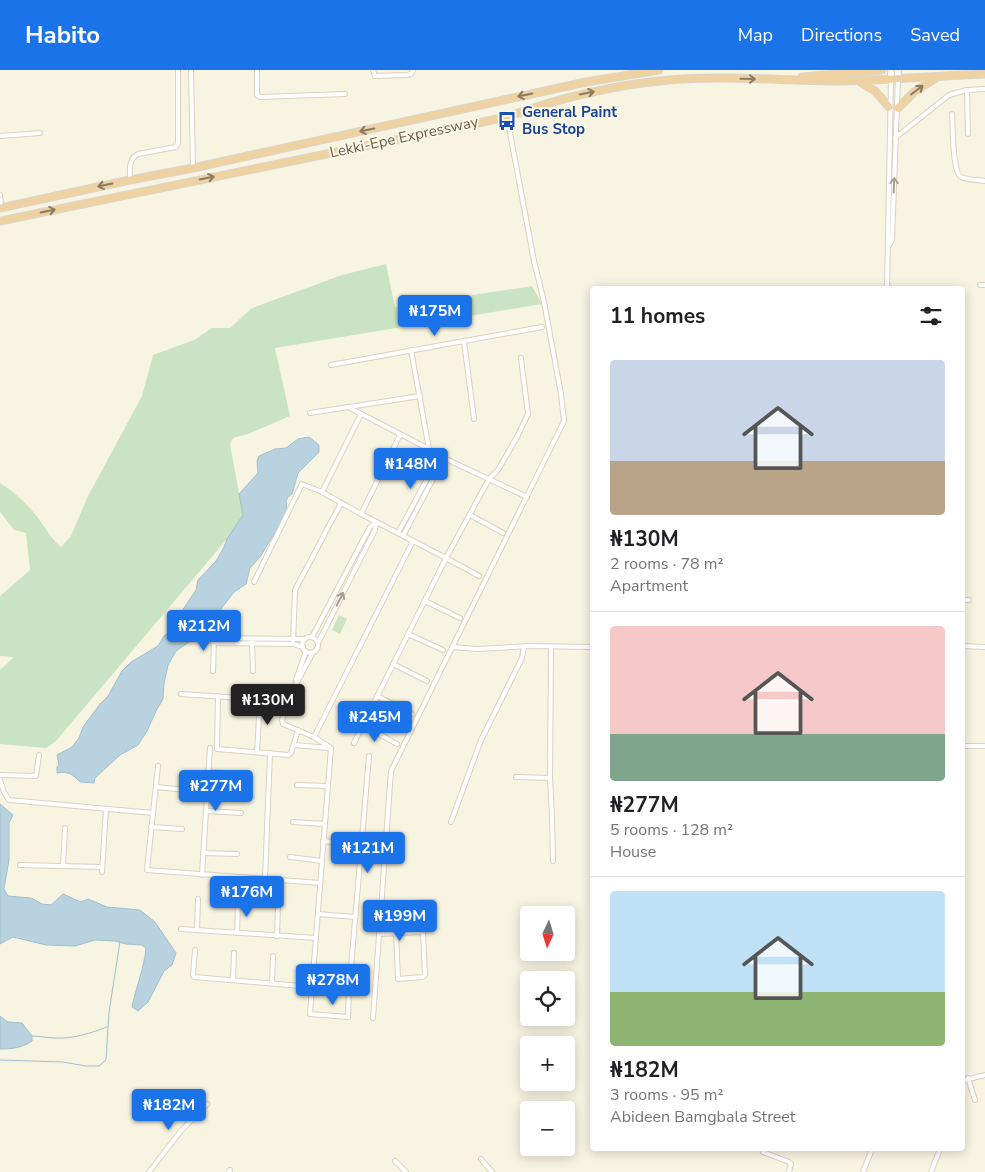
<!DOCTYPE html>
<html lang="en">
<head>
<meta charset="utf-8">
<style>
	body { margin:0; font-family:"Nunito Sans",sans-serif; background:#f6f6f6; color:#202124; height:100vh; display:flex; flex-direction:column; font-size:19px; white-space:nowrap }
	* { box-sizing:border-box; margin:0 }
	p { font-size:16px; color:#757577 }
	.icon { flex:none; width:28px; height:28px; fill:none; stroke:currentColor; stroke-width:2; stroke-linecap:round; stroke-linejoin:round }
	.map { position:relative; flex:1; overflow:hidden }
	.drawer { position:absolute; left:590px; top:216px; width:375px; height:865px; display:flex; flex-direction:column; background:#fff; border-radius:5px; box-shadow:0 2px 12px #0003 }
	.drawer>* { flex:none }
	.needle { width:32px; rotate:184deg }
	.fabs { position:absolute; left:520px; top:836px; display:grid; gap:10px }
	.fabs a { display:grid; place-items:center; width:55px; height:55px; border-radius:5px; background:#fff; box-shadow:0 2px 12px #0003; font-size:25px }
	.price { position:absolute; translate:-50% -42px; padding:0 11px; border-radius:5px; background:#1a73e8; color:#fff; font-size:16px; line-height:32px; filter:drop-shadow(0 1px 2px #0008) }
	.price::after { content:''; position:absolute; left:50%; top:30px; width:15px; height:11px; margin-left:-8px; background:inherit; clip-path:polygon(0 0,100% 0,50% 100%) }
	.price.current { background:#222; color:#fff }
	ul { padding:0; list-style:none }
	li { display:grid; align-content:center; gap:10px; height:265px; padding:0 20px }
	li+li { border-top:1px solid #e0e0e0 }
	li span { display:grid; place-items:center; height:155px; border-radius:5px; color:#555 }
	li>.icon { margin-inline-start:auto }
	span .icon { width:90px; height:90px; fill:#fffc; stroke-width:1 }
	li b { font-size:21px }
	h2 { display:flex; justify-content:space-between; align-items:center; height:60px; padding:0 20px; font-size:21px }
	header { display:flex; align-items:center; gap:30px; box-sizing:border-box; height:70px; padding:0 25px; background:#1a73e8; color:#fff }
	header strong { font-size:24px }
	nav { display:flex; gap:28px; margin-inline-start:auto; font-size:18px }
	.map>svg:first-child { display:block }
	.green { fill:#cae4c3 }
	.water { fill:#b9d2df; stroke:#a1bfcf }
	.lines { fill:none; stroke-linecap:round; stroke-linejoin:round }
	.stream { stroke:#a1bfcf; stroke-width:1 }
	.minor-casing { stroke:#dbd1bf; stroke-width:6 }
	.secondary-casing { stroke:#dcd1bb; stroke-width:8 }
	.trunk-casing { stroke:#d9d5d0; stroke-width:9 }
	.minor { stroke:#fff; stroke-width:4 }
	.secondary { stroke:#fff; stroke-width:5.5 }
	.trunk { stroke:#eed2a1; stroke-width:7 }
	.oneway { stroke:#8c7b61 }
	.oneway2 { stroke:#a79e94 }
	.labels { text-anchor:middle; stroke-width:4; stroke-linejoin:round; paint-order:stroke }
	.transit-label { font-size:15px; font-weight:bold; fill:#164399; stroke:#fcf8e7; text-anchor:start }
	.street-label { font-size:15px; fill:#6c5e4c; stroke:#fcf8e7 }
</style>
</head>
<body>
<header>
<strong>Habito</strong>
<nav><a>Map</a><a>Directions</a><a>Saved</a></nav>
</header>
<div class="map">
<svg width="985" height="1102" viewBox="0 0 985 1102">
	<rect width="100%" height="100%" fill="#f8f4e2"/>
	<!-- green -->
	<g class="green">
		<path d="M386 194 395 237 532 216 542 234 275 278 290 346 248 364 233 368 230 374 243 445 232 463 56 671 46 678 0 674V600L14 587 0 586V526L30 500 26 463 14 460 0 442V413C14 422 24 431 35 444 44 455 50 468 61 477L71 466 87 428 142 326 153 285 194 270 212 258H230L252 238 342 205Z"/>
		<polygon points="339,545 347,549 340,564 332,560"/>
	</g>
	<!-- water -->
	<g class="water">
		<path d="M309 367 319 375V382L298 403 292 424 288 427 286 431 287 442 260 487 250 498 246 514 234 522 211 552 199 555 195 568 176 581 168 595 164 614 163 629 156 641 147 661 138 675 120 685 95 708 94 713 80 712C73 704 68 701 57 703V697L59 695 57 685 72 677 79 668 83 657 100 634 108 626 122 601 131 592 158 576 164 566 174 559 182 549V541L196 520 198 510 216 491 224 477 227 469 243 445 239 424 258 403 257 391 259 386 275 379 286 378 298 369Z"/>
		<path d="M0 734 13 745 9 753V790L4 819 8 826 31 828 42 834 51 835 63 824 81 832 88 829 107 837 140 840 155 852 176 883 172 895 164 901 148 932 138 941 132 937C136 917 144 899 146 878L142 875 126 874 115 871 95 870 75 876 46 875 13 867 0 874Z"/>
		<path d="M0 946 8 952 22 953 32 966V971C21 978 13 979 0 979Z"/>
	</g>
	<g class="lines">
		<!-- stream -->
		<g class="stream">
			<path d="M32 966C41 966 48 968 56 968 73 969 91 963 107 957"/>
			<polyline points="0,990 63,992 86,996 99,996 106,990 109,942 120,872"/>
		</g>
		<!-- minor casing -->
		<g class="minor-casing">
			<g id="minor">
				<polyline points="191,0 193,98"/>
				<polyline points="257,0 257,25 260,27 345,24"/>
				<polyline points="373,0 375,6 407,5 411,4 413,0"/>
				<polyline points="967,20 985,19"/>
				<path d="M952 44C953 55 952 102 961 107 967 110 978 110 985 111"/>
				<polyline points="0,66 40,63"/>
				<polyline points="895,68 949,25 967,20 968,64"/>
				<path d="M130 110C130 100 128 89 138 84L176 77 178 73V0"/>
				<polyline points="0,125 1,137"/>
				<polyline points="888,177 892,170 898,8"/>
				<polyline points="980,215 985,215"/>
				<polyline points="887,219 891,9"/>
				<polyline points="464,271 474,349"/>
				<polyline points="411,280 429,379 444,388 527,427"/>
				<polyline points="331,295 542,257"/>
				<polyline points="348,337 429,379"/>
				<polyline points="310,343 420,326"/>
				<polyline points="322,422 361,344"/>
				<polyline points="361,444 446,488 489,409 498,400 517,367 528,344 521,288"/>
				<polyline points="470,445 503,463"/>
				<polyline points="398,463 440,385"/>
				<polyline points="403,466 444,388"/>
				<polyline points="254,512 302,414 322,422 361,444 400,365"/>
				<polyline points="962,530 969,530"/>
				<polyline points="425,531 460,548"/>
				<polyline points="408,564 443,580"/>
				<polyline points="312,567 370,457 376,452"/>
				<circle cx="310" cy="575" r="8"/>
				<polyline points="252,572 253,601"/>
				<polyline points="213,573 293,574 303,577"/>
				<polyline points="318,573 375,460 376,452"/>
				<polyline points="293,574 295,520 341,433"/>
				<polyline points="962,576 985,577"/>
				<polyline points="452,577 477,579 530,576 592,577"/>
				<polyline points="551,577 550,708 552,747 553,791"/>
				<polyline points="313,582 293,620 282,650 283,654 314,667"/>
				<polyline points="393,594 427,611"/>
				<polyline points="213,601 214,568 305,569"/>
				<polyline points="296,610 306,581"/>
				<polyline points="181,624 288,631"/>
				<polyline points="218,626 217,679 288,685 291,683 298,660"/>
				<polyline points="377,626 412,644"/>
				<polyline points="363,655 397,674"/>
				<polyline points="354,673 446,488 479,506"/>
				<polyline points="294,675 329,678"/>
				<polyline points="962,676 985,676"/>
				<polyline points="257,682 260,629"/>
				<polyline points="158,696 147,800 320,813"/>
				<polyline points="209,702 243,704"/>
				<polyline points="0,705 36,706 39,685"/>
				<polyline points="516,707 550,708"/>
				<polyline points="0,710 4,722 9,730 153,743"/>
				<polyline points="297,715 328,716"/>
				<polyline points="156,717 186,720"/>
				<polyline points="206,741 241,743"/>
				<polyline points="293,752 325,754"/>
				<polyline points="451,752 481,670 522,588 524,577"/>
				<polyline points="151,757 182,759"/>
				<polyline points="323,771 362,775"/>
				<polyline points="203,783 237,784"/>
				<polyline points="290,787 322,791"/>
				<polyline points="20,795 102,797"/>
				<polyline points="63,796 65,758"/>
				<polyline points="102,802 106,739"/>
				<polyline points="202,805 210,678"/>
				<polyline points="265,809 270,683"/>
				<polyline points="381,834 434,832"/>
				<polyline points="318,844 355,847"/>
				<polyline points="181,859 316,868"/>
				<polyline points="197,860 198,829"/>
				<polyline points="237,863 238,831"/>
				<polyline points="379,864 422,862 423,863 425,905 423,907 398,909 396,863"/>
				<polyline points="277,866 278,834"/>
				<polyline points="195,880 193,905 194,907 312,917 310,944 348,947 349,921 369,686"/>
				<polyline points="233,910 234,883"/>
				<polyline points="272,913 273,886"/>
				<polyline points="349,921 312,917 331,678 314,667 413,471"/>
				<polyline points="373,948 391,701 564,351 561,324 544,232 534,191 507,47"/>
				<polyline points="968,1008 975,1030"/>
				<polyline points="962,1011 985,1005"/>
				<polyline points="763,1082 789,1092 791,1094 789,1102"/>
				<polyline points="481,1089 492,1102"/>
				<polyline points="395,1091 406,1102"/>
				<polyline points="149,1102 180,1062 207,1034"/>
				<polyline points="229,1102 230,1100"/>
				<polyline points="863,1102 872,1079"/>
				<polyline points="931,1102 940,1079"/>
			</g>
		</g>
		<!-- secondary casing -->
		<g class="secondary-casing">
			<g id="secondary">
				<polyline points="898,0 898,8"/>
				<polyline points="891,9 891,0"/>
			</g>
		</g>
		<!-- trunk casing -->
		<g class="trunk-casing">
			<g id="trunk">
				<polyline points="802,7 882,0"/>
				<polyline points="857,10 875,21 889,37"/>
				<polyline points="898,38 914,22 936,8"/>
				<polyline points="0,138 130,110 193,98 586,12 659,0"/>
				<path d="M0 151 507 47C559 28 614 15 669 10 726 5 784 11 841 11 889 10 937 6 985 4"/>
			</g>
		</g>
		<!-- minor -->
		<use href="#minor" class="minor"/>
		<!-- secondary -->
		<use href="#secondary" class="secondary"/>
		<!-- trunk -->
		<use href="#trunk" class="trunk"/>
	</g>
	<!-- one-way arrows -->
	<defs><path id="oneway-shaft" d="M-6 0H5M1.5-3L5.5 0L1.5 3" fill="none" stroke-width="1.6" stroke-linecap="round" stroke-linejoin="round" transform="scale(1.25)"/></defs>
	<g class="oneway">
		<use href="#oneway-shaft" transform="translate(748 9) rotate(1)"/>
		<use href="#oneway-shaft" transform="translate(917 20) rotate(-37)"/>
		<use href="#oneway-shaft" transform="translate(587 23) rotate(-12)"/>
		<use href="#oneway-shaft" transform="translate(525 25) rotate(168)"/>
		<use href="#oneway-shaft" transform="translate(367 60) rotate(168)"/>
		<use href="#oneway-shaft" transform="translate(207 108) rotate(-12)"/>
		<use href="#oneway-shaft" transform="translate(105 115) rotate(168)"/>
		<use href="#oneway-shaft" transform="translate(48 141) rotate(-12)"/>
	</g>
	<g class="oneway2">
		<use href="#oneway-shaft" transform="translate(894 115) rotate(-88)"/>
		<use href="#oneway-shaft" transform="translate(340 529) rotate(-63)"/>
	</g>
	<!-- icons -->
	<defs>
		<g id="bus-bare" transform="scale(1.5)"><path d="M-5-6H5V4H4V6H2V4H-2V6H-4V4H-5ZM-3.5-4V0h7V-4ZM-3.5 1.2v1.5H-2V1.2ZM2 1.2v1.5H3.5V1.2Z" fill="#1a4fb4" stroke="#fcf8e7" stroke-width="2.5" paint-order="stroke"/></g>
	</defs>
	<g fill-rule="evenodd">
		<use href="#bus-bare" x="507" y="51"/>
	</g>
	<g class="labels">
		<!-- transit labels -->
		<g class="transit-label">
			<text x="522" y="47">General Paint<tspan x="522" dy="17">Bus Stop</tspan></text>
		</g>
		<!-- street labels -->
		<g class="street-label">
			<text transform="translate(404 67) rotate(-12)" y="5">Lekki-Epe Expressway</text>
		</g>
	</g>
</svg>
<div class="fabs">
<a><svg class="needle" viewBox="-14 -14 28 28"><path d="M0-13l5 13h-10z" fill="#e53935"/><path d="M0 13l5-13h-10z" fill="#757577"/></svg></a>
<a><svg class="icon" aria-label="locate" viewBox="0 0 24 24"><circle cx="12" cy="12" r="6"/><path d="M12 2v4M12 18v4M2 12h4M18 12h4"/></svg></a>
<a>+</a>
<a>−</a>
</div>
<b class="price" style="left:435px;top:267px">₦175M</b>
<b class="price" style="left:411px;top:420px">₦148M</b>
<b class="price" style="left:204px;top:582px">₦212M</b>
<b class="price current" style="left:268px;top:656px">₦130M</b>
<b class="price" style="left:375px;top:673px">₦245M</b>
<b class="price" style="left:216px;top:742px">₦277M</b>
<b class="price" style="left:368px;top:804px">₦121M</b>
<b class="price" style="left:247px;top:848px">₦176M</b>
<b class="price" style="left:400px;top:872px">₦199M</b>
<b class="price" style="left:333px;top:936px">₦278M</b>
<b class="price" style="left:169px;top:1061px">₦182M</b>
<section class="drawer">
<h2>11 homes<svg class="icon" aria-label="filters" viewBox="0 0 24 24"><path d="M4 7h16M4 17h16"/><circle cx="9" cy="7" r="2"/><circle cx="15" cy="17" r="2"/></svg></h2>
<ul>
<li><span style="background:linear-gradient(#c9d6e8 65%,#b9a48a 0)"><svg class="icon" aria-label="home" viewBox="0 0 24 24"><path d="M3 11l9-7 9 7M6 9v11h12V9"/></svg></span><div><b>₦130M</b><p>2 rooms · 78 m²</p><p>Apartment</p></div></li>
<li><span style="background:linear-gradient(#f6c9c9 70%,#7fa58c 0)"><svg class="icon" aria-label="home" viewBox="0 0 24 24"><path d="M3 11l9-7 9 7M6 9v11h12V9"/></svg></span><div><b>₦277M</b><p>5 rooms · 128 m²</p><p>House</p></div></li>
<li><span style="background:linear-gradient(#bfe0f5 65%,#8fb573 0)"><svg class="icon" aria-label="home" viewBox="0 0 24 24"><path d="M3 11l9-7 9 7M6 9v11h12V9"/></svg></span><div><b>₦182M</b><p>3 rooms · 95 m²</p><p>Abideen Bamgbala Street</p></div></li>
</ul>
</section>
</div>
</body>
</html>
